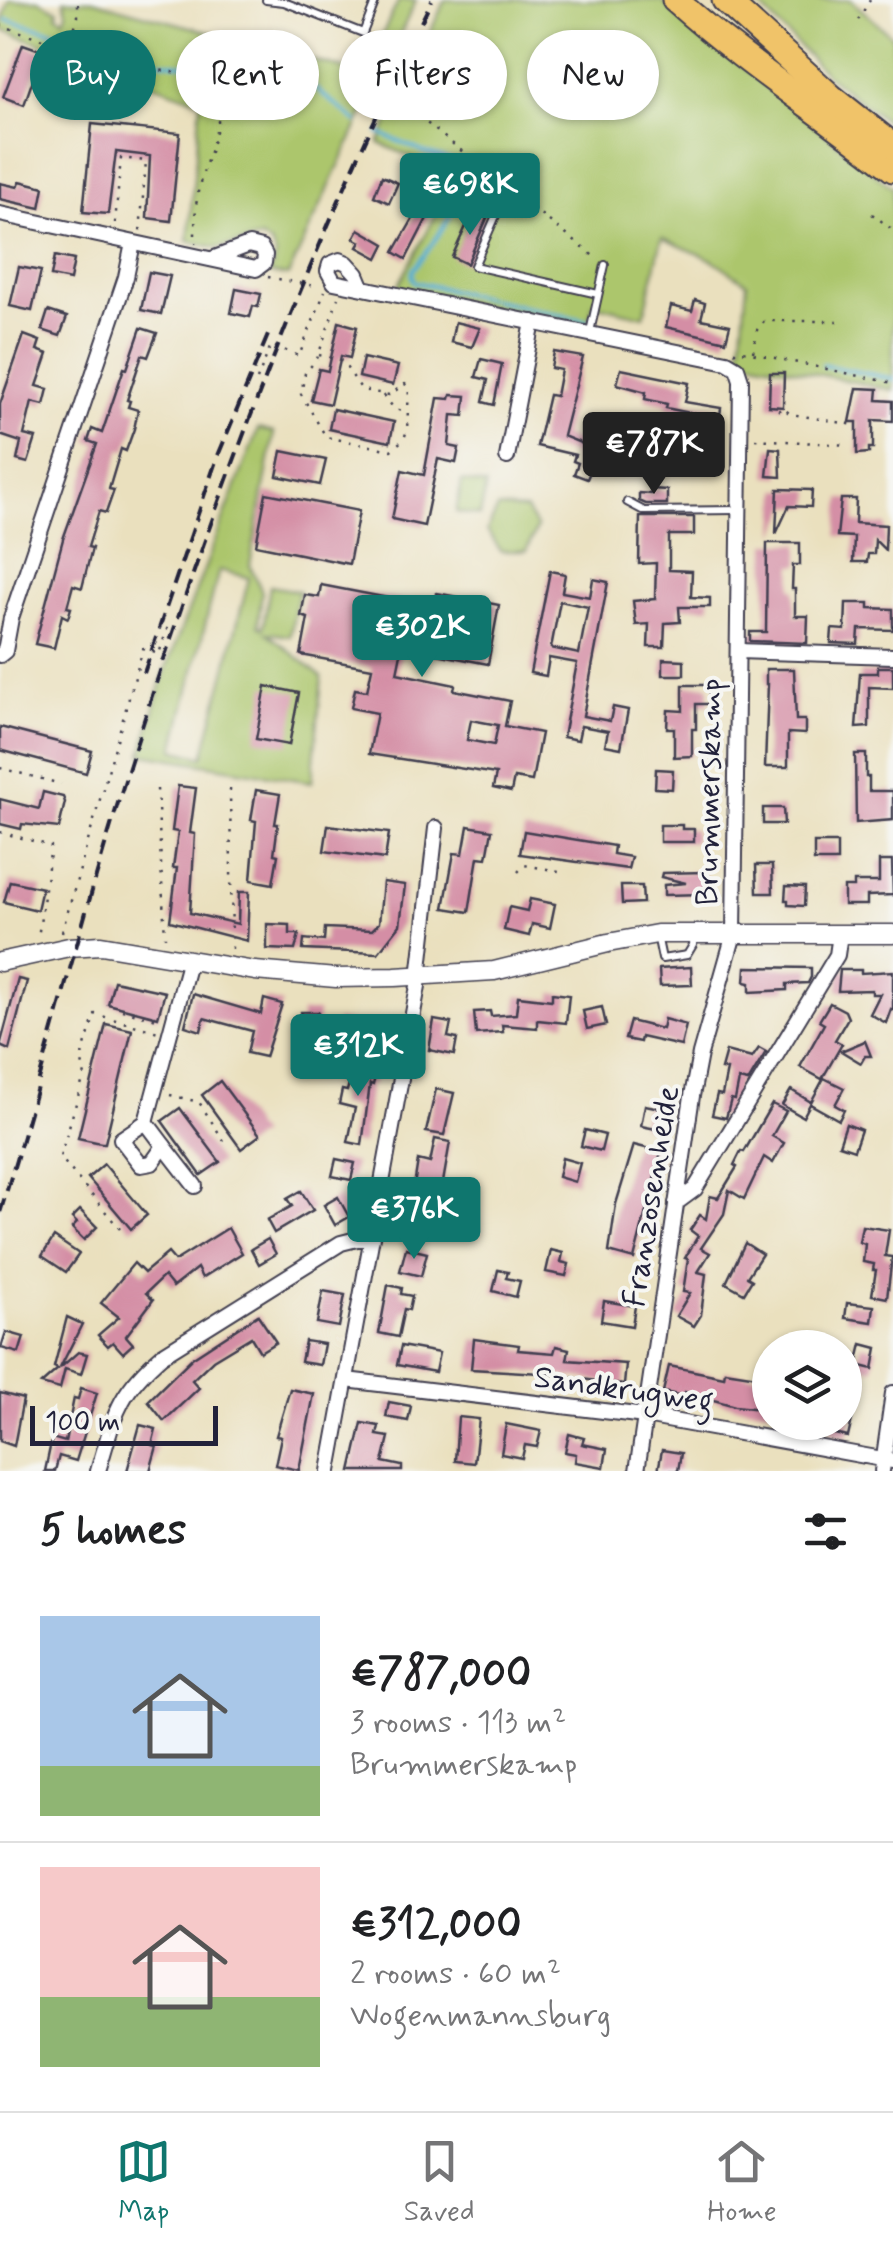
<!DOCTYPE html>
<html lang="en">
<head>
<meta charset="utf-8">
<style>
	body { margin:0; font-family:Mynerve,sans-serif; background:#f6f6f6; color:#202124; height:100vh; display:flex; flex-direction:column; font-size:38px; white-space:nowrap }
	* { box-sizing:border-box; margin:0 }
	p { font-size:32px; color:#757577 }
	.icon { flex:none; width:55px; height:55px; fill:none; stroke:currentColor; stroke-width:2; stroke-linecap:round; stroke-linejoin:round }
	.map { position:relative; height:1471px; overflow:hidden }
	.side { display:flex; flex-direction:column; background:#fff; flex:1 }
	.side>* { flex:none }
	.guide { position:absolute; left:30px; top:30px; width:835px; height:90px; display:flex; gap:20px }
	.buttons { position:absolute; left:752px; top:1330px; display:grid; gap:20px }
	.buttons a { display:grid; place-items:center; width:110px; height:110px; border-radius:50%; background:#fff; box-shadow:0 2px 8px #0004; font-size:50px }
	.scale { position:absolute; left:30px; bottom:25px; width:188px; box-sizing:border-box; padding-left:10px; border:5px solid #22223b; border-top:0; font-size:28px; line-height:35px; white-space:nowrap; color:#22223b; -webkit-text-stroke:8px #f6f6f2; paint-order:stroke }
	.price { position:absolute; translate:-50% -85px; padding:0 22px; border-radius:10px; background:#0f766e; color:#fff; font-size:32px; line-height:65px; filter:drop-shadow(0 2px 5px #0008) }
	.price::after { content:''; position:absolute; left:50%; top:60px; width:30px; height:22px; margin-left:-15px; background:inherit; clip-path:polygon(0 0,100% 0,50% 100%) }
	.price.active { background:#222; color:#fff }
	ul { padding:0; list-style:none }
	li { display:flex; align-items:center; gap:30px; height:250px; padding:0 40px }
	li+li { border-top:2px solid #e0e0e0 }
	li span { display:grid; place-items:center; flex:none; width:280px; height:200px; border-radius:0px; color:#555 }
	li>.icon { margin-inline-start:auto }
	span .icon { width:120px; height:120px; fill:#fffc; stroke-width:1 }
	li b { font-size:42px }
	h2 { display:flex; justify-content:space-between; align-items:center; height:120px; padding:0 40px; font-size:42px }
	.chip { padding:0 35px; border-radius:45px; background:#fff; box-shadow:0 2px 8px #0004; font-size:35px; line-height:90px }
	.chip.active { background:#0f766e; color:#fff }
	.menu { display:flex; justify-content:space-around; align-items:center; height:140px; border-top:2px solid #e0e0e0; background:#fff; font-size:28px; color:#757577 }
	.menu a { display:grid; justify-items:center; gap:5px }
	.menu .active { color:#0f766e }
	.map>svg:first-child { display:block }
	.green { fill:#acc66c; stroke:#677454; stroke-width:2.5; fill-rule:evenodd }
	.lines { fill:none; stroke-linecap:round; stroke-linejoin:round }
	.stream { stroke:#57afd4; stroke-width:4 }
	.building { fill:#d48ea5; fill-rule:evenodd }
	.service-casing { stroke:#403e4f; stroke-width:10 }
	.minor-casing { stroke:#403e4f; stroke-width:18 }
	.tertiary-casing { stroke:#403e4f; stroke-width:21 }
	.motorway-casing { stroke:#403e4f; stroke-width:29 }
	.path { stroke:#403e4f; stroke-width:2.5; stroke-dasharray:2.5 8; stroke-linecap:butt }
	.service { stroke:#fff; stroke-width:6 }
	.minor { stroke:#fff; stroke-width:14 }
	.tertiary { stroke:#fff; stroke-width:18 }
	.motorway { stroke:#f0c369; stroke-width:25 }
	.rail { stroke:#22223b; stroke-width:4; stroke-dasharray:15 8; stroke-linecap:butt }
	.labels { text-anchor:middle; stroke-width:8; stroke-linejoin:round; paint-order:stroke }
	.street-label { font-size:32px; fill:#22223b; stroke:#f6f6f2 }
</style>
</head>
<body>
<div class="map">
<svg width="893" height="1471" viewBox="0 0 893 1471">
	<rect width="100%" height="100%" fill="#f6f6f2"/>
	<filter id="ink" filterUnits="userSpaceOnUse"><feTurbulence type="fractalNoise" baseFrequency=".01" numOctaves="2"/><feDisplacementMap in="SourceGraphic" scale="20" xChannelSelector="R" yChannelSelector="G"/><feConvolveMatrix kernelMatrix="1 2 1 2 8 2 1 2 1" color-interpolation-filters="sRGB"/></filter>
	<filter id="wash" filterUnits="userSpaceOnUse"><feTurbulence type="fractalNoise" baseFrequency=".0048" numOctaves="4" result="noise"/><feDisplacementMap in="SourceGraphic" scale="40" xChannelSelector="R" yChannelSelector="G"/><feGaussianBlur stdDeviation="2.25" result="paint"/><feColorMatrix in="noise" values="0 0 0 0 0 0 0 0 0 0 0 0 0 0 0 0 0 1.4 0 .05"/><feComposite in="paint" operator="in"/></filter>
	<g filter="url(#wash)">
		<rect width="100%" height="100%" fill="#eae0be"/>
		<!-- green -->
		<g class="green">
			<polygon points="9,0 38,0 58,10 57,15 64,19 67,13 64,0 92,0 363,74 399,0 416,0 288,276 266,273 273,267 276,255 271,245 261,238 218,248 188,241 201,101 0,29"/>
			<polygon points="445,0 660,0 893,188 893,390 740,358 747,283 713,260 662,238 644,316 593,304 587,327 397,288 456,177 379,143"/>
			<polygon points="754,0 851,0 893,37 893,127 827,75"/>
			<path d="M258 429 274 433 250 565 262 592 258 625 263 628 270 586 299 591 290 636 267 633 322 677 312 782 142 754 164 674ZM219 570 249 578 203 757 174 749Z"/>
			<polygon points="462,481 486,486 480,516 456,512"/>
			<polygon points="498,508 526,510 537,528 526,551 501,551 487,531"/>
		</g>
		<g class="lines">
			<!-- stream -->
			<g class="stream">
				<polyline points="7,20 55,32 84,48 116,55 300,81 313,87 357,122"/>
				<path d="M379 133 423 152 455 162 467 171C469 194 429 250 413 270L412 277 415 282 588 321"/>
				<polyline points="823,365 893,379"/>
			</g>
		</g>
		<g id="blocks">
			<!-- building -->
			<g class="building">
				<polygon points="23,44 43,51 24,105 3,97"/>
				<polygon points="92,124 180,133 171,221 147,218 150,156 116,152 108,214 83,212"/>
				<polygon points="382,176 398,183 389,203 374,196"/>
				<polygon points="20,181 44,187 40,208 0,199 0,183 18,187"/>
				<polygon points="425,188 439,195 406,259 394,252 421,205 417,203"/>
				<polygon points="473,211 487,218 467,264 452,257"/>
				<polygon points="359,229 385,244 378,258 358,247 361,242 354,238"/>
				<polygon points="55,256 74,260 70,280 51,276"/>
				<polygon points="19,267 41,271 32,311 10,306"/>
				<polygon points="149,272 170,276 161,314 141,310"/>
				<polygon points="236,289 261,294 258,307 253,306 250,317 231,313"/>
				<polygon points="695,300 705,303 701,319 730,325 726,341 666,327 671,306 692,311"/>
				<polygon points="48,311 67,317 60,336 42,330"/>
				<polygon points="339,322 357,327 350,358 341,356 330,404 311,400 319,369 328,371"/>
				<polygon points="455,322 480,328 472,347 451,342"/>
				<polygon points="141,328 157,333 148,357 142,355 127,400 130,401 128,407 138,410 134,429 126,451 121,449 109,489 114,490 106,513 99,511 88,547 92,548 82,588 73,585 67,607 71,608 68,618 62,615 54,648 35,644 63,539 97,444 88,441 92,429 102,433 124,368 127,369"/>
				<polygon points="24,335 40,341 37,350 48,354 37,386 48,389 44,405 32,402 24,435 36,438 28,463 17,460 21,442 0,435 0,404"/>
				<polygon points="554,352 583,357 563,436 593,448 587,462 593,465 587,479 574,474 578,463 573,461 575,455 537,446 549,395 556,396 561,370 551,368"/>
				<polygon points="363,358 398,366 393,385 359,377"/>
				<polygon points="481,359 502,364 494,405 483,402 488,380 476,377"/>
				<polygon points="621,369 689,383 685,402 721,408 718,433 698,430 699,422 694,422 695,414 666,408 667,404 645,399 646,392 617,384"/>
				<polygon points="770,373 784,373 783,407 769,406"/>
				<polygon points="857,388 878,389 877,400 893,401 893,421 873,420 873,448 869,448 869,453 857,454 857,422 850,422"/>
				<polygon points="451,395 466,396 464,416 452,415 449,446 459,448 456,463 438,459 424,526 392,519 402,470 424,475 438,398 450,399"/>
				<polygon points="333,409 394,422 390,442 329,429"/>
				<polygon points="770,448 780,449 781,477 767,476"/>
				<polygon points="282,451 326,460 320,485 277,476"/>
				<polygon points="651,489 667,490 667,504 646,504 639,501 639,493 651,494"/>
				<polygon points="778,489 812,490 811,507 789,506 776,534"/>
				<polygon points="266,493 359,511 349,564 256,545"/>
				<polygon points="841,499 856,499 855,523 886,525 885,550 875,540 874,554 868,554 867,562 853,562 854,537 837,536"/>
				<polygon points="640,517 694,517 694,535 669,535 669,570 692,571 691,597 710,598 710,607 679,607 680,622 665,623 664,647 648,647 649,624 636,625 633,601 655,599 656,563 639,564"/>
				<polygon points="767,543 800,543 800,565 793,565 792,589 795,589 795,616 808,616 807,643 750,641 750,632 766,632"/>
				<path d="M550 571 565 574 562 592 590 597 593 579 608 582 583 716 610 721 613 707 628 710 621 748 605 745 608 731 581 726 578 740 563 737 577 663 549 658 546 676 530 673ZM560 601 588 607 579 654 551 648Z"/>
				<path d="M321 585 435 607 437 593 499 605 488 664 426 652V649L403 644 397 673 455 685 454 690 510 701 505 726 541 733 532 781 514 778 511 792 493 788 496 774 369 754 377 713 351 708 355 689 367 691 372 668 301 655 308 618 301 616 305 595 319 597ZM471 720 498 725 494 745 467 740Z"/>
				<polygon points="846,603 869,603 869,608 893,609 893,630 859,629 858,644 831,643 832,629 845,630"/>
				<polygon points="663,659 684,660 684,675 663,675"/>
				<polygon points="878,667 893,667 893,688 869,687 869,727 856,728 860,673 878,673"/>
				<polygon points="766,669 794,669 796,720 805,720 805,734 788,733 788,767 765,767 768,684 766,684"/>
				<polygon points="683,685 709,685 709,704 696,704 696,729 692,729 692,756 674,757 674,728 667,728 668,710 683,711"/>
				<polygon points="266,686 299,693 289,745 256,739"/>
				<polygon points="0,727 92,751 86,773 0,750"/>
				<polygon points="855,754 866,754 866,777 869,777 869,791 893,791 893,820 856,823"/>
				<polygon points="656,769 673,770 672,789 655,788"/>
				<polygon points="178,786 196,788 190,833 195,834 190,913 238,924 239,892 249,892 247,941 170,921 177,868 173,868 178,832 172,831"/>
				<polygon points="256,790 280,794 275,824 278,824 274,854 278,855 273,884 251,880 256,821 251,820"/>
				<polygon points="43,792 63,797 65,802 59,828 22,824 21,829 0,824 0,799 39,809"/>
				<polygon points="763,808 783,808 784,824 763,824"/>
				<polygon points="328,825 389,833 385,859 324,851"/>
				<polygon points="660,825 682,825 682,829 694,829 694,842 660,842"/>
				<polygon points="468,826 492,830 487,858 478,857 469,912 444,908 454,853 463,854"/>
				<polygon points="524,831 614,846 613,854 631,857 628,869 520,854"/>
				<rect x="814" y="843" width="23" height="18"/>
				<polygon points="879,861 892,861 893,895 867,896 867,905 844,905 844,887 854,887 854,882 879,882"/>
				<polygon points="756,865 772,865 773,893 757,893"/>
				<polygon points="705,872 705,894 664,895 664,885 686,883 661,877 662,873"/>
				<polygon points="10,881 42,888 37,910 4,902"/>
				<polygon points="383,882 405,885 400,925 378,953 303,950 304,939 324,941 325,928 372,930 379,923"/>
				<polygon points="621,886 642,886 643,903 622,904"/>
				<polygon points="786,886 805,887 804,906 788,905 788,900 785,900"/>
				<polygon points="530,899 555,904 550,928 532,924 529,936 504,930 509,907 527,911"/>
				<polygon points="267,924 290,925 290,934 299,934 295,950 267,949"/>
				<polygon points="691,967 692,985 660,986 659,969"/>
				<polygon points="746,967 811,968 811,977 808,983 787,984 787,990 750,992 750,983 745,982"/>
				<polygon points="840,970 861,970 861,973 893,971 893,1010 891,1009 886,1023 870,1014 880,994 872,994 872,990 838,991"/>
				<polygon points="18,979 27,981 9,1050 0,1046"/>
				<polygon points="114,981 165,992 158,1017 108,1004"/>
				<polygon points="552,993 569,995 566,1023 537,1020 537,1028 502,1025 503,1032 476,1034 474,1012 490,1011 491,1016 516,1014 518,996 552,1000"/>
				<polygon points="193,994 261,1014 264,999 282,1004 265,1057 247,1053 252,1031 204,1018 201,1031 185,1026"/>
				<polygon points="830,1003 845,1011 848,1018 835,1040 842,1044 822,1079 800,1067 824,1024 819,1021"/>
				<polygon points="602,1007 606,1025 587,1029 583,1011"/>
				<polygon points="301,1012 318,1012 317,1036 300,1036"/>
				<polygon points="664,1019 686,1025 681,1046 641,1037 640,1042 625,1039 630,1021 662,1029"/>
				<polygon points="337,1020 385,1029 381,1050 333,1041"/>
				<polygon points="434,1020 451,1023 448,1037 457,1039 454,1055 429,1050"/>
				<polygon points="106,1024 132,1030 105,1143 101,1143 78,1138"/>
				<polygon points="865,1041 871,1056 865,1056 861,1063 841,1051"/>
				<polygon points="759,1048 766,1052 748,1082 739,1080 735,1100 731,1099 726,1118 712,1115 717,1094 722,1095 727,1070 721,1069 726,1051 752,1058"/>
				<polygon points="354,1063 377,1069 373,1085 370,1084 362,1145 348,1142 355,1108 339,1104 342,1090 347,1091"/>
				<polygon points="824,1078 844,1088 835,1105 844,1110 839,1120 810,1104 803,1117 782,1105 791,1090 811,1102"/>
				<polygon points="220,1081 260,1135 241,1149 202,1095"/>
				<polygon points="436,1089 454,1093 444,1135 426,1132"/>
				<polygon points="772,1104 786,1111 772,1136 784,1143 773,1163 764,1157 744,1199 729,1190 724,1214 701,1248 710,1253 698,1272 706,1274 701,1315 694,1326 676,1316 690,1293 683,1292 688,1259 685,1258 698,1236 690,1230 700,1215 706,1219 710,1196 718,1198 737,1167 734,1165 741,1151 744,1152"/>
				<polygon points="645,1105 665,1109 661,1130 641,1126"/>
				<polygon points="180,1108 220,1162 201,1175 162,1121"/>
				<polygon points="846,1124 861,1130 854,1150 839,1145"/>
				<polygon points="585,1130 605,1135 601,1151 581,1146"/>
				<polygon points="435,1139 450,1142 437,1217 410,1212 418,1160 430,1163"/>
				<polygon points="634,1145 661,1152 634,1259 609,1252 616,1204"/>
				<polygon points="562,1158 580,1163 575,1182 558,1177"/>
				<polygon points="336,1159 355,1163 351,1180 332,1176"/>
				<polygon points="104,1164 147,1215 131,1229 88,1178"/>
				<polygon points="301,1191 313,1210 274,1233 267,1220 292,1206 287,1199"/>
				<polygon points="338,1197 349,1217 335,1225 324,1205"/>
				<polygon points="80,1210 97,1227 84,1240 72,1228 77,1223 72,1218"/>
				<polygon points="862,1226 889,1230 885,1256 892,1257 887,1298 872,1295 876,1270 873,1270 874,1264 863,1262 865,1244 859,1242"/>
				<polygon points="228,1228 242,1253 202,1278 197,1268 173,1287 164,1276 146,1293 153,1300 126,1336 133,1344 123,1353 113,1342 108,1346 98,1335 119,1317 101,1303 134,1263 144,1273 168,1253 175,1261"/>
				<polygon points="54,1237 79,1254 66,1272 42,1256"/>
				<polygon points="268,1239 276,1254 259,1264 251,1249"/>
				<polygon points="745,1243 762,1254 747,1277 752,1280 744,1293 726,1283"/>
				<polygon points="406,1248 427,1253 421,1276 400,1271"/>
				<polygon points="551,1250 563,1253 561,1262 569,1264 566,1276 546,1272"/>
				<polygon points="498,1270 508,1272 506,1278 520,1281 516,1297 493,1291"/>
				<polygon points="388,1285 402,1288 401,1294 412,1296 409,1310 404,1309 398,1337 379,1333"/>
				<polygon points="323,1291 345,1295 339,1327 317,1323"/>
				<polygon points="604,1301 635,1306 632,1326 601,1321"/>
				<polygon points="847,1303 874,1306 872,1322 845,1318"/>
				<polygon points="258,1315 276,1342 260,1352 251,1337 213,1360 192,1380 199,1388 164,1421 148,1401 192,1358"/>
				<polygon points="67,1317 82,1324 60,1368 78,1352 87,1354 81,1374 65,1369 60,1389 41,1384 58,1369 54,1367"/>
				<polygon points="6,1332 24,1337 19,1353 1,1348"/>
				<polygon points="474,1339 519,1345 518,1350 554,1353 556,1346 569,1349 567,1360 626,1364 624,1385 541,1373 471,1369"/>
				<polygon points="305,1341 324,1344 320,1365 301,1362"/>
				<polygon points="862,1344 877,1348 873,1369 857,1365"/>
				<polygon points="401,1346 439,1353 435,1372 397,1365"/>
				<polygon points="669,1366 724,1377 725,1371 770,1378 770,1410 735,1406 685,1392 684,1396 663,1392"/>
				<polygon points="845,1367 856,1369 851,1392 858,1394 848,1437 830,1433 833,1422 845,1422"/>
				<polygon points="81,1388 97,1393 76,1461 59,1456 55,1471 45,1471 52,1438 65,1442 74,1398 78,1399"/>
				<polygon points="290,1389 314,1394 299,1470 275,1465 281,1437 276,1436"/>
				<polygon points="0,1393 23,1399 14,1446 0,1441"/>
				<polygon points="389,1402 411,1406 408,1421 386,1417"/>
				<polygon points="458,1417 479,1419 474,1463 455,1461"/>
				<polygon points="362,1423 379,1426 377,1435 389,1437 383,1462 402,1466 402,1471 351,1471"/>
				<polygon points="506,1424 541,1431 537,1447 525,1445 522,1458 501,1454"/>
				<polygon points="140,1425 156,1429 152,1445 157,1446 150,1471 127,1471"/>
				<polygon points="569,1434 584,1438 582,1444 607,1449 604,1467 575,1462 576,1454 565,1452"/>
				<polygon points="662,1450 681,1453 678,1471 658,1471"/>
			</g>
		</g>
	</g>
	<g filter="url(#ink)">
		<use href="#blocks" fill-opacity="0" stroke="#403e4f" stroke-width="2.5"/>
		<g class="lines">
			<!-- service casing -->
			<g class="service-casing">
				<g id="service">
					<polyline points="266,0 284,2 363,33 376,0"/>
					<polyline points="508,188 474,266 598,294"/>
					<polyline points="590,332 605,265"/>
					<polyline points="627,502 644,511 738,510"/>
					<polyline points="657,935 662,959 687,955 693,945 694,934"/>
				</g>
			</g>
			<!-- minor casing -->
			<g class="minor-casing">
				<g id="minor">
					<polyline points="0,214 256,269 264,263 265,255 261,248 249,245 212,259"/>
					<polyline points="362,286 357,274 347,263 340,260 330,264 328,271 334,282 727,362 737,368 741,380 734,934 700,1054 692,1096 637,1471"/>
					<polyline points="507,457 533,322"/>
					<polyline points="738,651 893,656"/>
					<polyline points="0,655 5,651 11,618 126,277 133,243"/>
					<polyline points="146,1122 164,1146 152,1163 141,1165 121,1139 146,1122 190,959"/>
					<polyline points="164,1146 195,1186"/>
					<polyline points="676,1203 695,1189 837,955 840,934"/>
					<polyline points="346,1380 645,1416 893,1461"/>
					<path d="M98 1471C115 1415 116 1395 162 1355L341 1243 357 1239H371"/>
					<polyline points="329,1471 418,986 436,828"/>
					<polyline points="882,1471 893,1393"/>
				</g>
			</g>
			<!-- tertiary casing -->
			<g class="tertiary-casing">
				<polyline id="tertiary" points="0,962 69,947 101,945 255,971 336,978 395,977 494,971 608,943 657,934 893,934"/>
			</g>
			<!-- motorway casing -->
			<g class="motorway-casing">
				<g id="motorway">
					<path d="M675 0C743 61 821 112 893 169"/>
					<polyline points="725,0 831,97 893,146"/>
				</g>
			</g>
			<!-- path -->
			<g class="path">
				<polyline points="858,20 870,0"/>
				<path d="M0 25 118 64 212 78C231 113 207 153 199 187 195 205 195 225 195 244"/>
				<polyline points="68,47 78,17 78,0"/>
				<polyline points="419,117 502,183"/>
				<polyline points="516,195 596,258"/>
				<polyline points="872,214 893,230"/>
				<polyline points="115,223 121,158 146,161 140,232"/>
				<polyline points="268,277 319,287"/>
				<polyline points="753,352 757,330 764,321 843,321"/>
				<polyline points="734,353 737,350 893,383"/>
				<polyline points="319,355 342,361 362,390 389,395 405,384 409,388 407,430 404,439 391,450 326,437 301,394 305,373 317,359 338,298"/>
				<polyline points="257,380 271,345 299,356 325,291"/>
				<polyline points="384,395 394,409 407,412"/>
				<polyline points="778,411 782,408 791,414 855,425"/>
				<polyline points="755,439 848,445"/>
				<polyline points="0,768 61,784"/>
				<polyline points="157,789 165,937"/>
				<polyline points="230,789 232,951"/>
				<polyline points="0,832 51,846 38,938"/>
				<polyline points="518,872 524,865 565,872"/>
				<polyline points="62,932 143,649 159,654 169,623"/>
				<polyline points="122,1010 161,1020"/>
				<polyline points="331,1049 380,1058 384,1055"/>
				<polyline points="170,1095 199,1102 228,1147"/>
				<polyline points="120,1229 60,1157 85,1073 81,1059 95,1014 158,1032"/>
			</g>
			<!-- service -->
			<use href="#service" class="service"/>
			<!-- minor -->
			<use href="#minor" class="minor"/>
			<!-- tertiary -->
			<use href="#tertiary" class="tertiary"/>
			<!-- motorway -->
			<use href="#motorway" class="motorway"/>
			<!-- rail -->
			<g class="rail">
				<polyline points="144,673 217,458 268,335"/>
				<path d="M0 1213C43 1074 78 932 121 793 205 522 306 254 432 0"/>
			</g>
		</g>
	</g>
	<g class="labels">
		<!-- street labels -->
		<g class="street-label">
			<text transform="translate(708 792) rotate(-89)" y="11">Brummerskamp</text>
			<text transform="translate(650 1196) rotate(-81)" y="11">Franzosenheide</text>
			<text transform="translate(624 1388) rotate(8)" y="11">Sandkrugweg</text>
		</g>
	</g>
</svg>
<div class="buttons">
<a><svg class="icon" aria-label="layers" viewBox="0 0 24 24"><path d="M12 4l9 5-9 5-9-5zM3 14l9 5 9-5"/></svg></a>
</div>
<div class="scale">100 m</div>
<b class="price" style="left:470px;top:238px">€698K</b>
<b class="price active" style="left:654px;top:497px">€787K</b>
<b class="price" style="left:422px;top:680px">€302K</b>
<b class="price" style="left:358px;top:1099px">€312K</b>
<b class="price" style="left:414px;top:1262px">€376K</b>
<div class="guide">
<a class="chip active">Buy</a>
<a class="chip">Rent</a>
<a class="chip">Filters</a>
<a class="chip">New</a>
</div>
</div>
<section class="side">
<h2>5 homes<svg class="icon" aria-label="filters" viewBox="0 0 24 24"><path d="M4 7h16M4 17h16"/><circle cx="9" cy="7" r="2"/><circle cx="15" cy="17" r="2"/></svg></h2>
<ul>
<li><span style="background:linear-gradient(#a9c7e8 75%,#8fb573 0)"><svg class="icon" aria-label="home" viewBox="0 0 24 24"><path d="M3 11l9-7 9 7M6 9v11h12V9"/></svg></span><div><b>€787,000</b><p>3 rooms · 113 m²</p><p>Brummerskamp</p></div></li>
<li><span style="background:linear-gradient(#f6c9c9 65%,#8fb573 0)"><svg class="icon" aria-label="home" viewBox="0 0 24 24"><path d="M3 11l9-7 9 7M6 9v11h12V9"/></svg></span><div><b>€312,000</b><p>2 rooms · 60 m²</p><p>Wogenmannsburg</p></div></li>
</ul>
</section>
<nav class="menu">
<a class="active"><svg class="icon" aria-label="map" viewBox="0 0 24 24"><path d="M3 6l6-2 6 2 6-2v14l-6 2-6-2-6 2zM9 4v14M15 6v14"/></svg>Map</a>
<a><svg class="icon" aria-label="saved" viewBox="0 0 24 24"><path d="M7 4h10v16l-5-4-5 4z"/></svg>Saved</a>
<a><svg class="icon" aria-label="home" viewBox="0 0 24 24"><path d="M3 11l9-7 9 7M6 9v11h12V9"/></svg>Home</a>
</nav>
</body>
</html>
